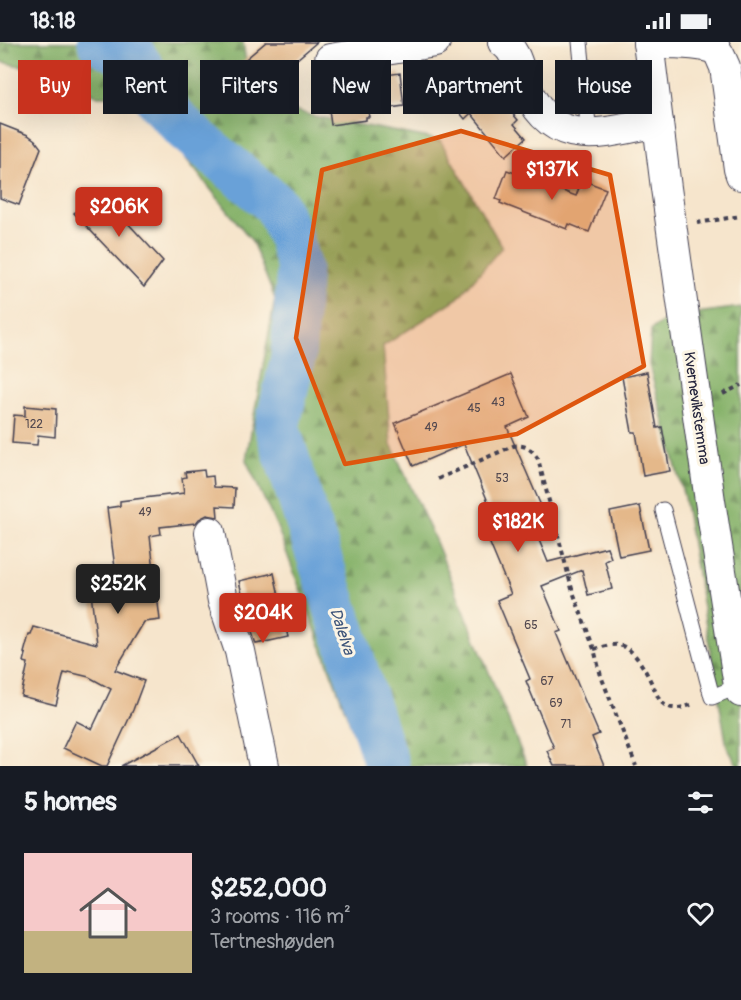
<!DOCTYPE html>
<html lang="en">
<head>
<meta charset="utf-8">
<style>
	body { margin:0; font-family:Pangolin,sans-serif; background:#242831; color:#f1f3f6; height:100vh; display:flex; flex-direction:column; font-size:22px; white-space:nowrap }
	* { box-sizing:border-box; margin:0 }
	p { font-size:20px; color:#9ea1a6 }
	.icon { flex:none; width:33px; height:33px; fill:none; stroke:currentColor; stroke-width:2; stroke-linecap:round; stroke-linejoin:round }
	.map { position:relative; height:724px; overflow:hidden }
	.sheet { display:flex; flex-direction:column; background:#171b24; flex:1 }
	.sheet>* { flex:none }
	.banner { position:absolute; left:18px; top:18px; width:705px; height:54px; display:flex; gap:12px }
	.price { position:absolute; translate:-50% -51px; padding:0 14px; border-radius:6px; background:#c8321e; color:#fff; font-size:20px; line-height:39px; filter:drop-shadow(0 2px 3px #0008) }
	.price::after { content:''; position:absolute; left:50%; top:36px; width:18px; height:14px; margin-left:-9px; background:inherit; clip-path:polygon(0 0,100% 0,50% 100%) }
	.price.current { background:#222; color:#fff }
	ul { padding:0; list-style:none }
	li { display:flex; align-items:center; gap:18px; height:150px; padding:0 24px }
	li+li { border-top:2px solid #363941 }
	li span { display:grid; place-items:center; flex:none; width:168px; height:120px; border-radius:0px; color:#555 }
	li>.icon { margin-inline-start:auto }
	span .icon { width:72px; height:72px; fill:#fffc; stroke-width:1 }
	li b { font-size:26px }
	h2 { display:flex; justify-content:space-between; align-items:center; height:72px; padding:0 24px; font-size:26px }
	.pill { padding:0 21px; border-radius:0px; background:#171b24; box-shadow:0 6px 24px #0002; font-size:21px; line-height:54px }
	.pill.current { background:#c8321e; color:#fff }
	.status { display:flex; justify-content:space-between; align-items:center; height:42px; padding:0 30px; background:#171b24; direction:ltr }
	.status svg { height:16px; fill:currentColor }
	.map>svg:first-child { display:block }
	.forest { fill:url(#forest-firs); stroke:#546a52; stroke-width:1.5 }
	.lines { fill:none; stroke-linecap:round; stroke-linejoin:round }
	.river { stroke:#69a1d8; stroke-width:45 }
	.building { fill:#e4b88a }
	.service-casing { stroke:#423f51; stroke-width:17 }
	.minor-casing { stroke:#423f51; stroke-width:32 }
	.path { stroke:#423f51; stroke-width:4; stroke-dasharray:4.5 4.5; stroke-linecap:butt }
	.service { stroke:#fff; stroke-width:15 }
	.minor { stroke:#fff; stroke-width:30 }
	.marked { fill:#de560e; fill-opacity:0.2; stroke:#de560e; stroke-width:4.5; stroke-linejoin:round }
	.labels { text-anchor:middle; stroke-width:6; stroke-linejoin:round; paint-order:stroke }
	.number-label { font-size:12px; fill:#52484f }
	.street-label { font-size:15px; fill:#22223b; stroke:#fcf5e5 }
	.water-label { font-size:16px; font-style:italic; fill:#3e557a; stroke:#fcf5e5 }
</style>
</head>
<body>
<div class="status"><b>18:18</b><svg viewBox="0 0 49 12"><path d="M0 12V9h3v3zM5 12V6h3v6zM10 12V3h3v9zM15 12V0h3v12zM26 1h20v11H26zM47 4h2v5h-2z"/></svg></div>
<div class="map">
<svg width="741" height="724" viewBox="0 0 741 724">
	<defs>
		<pattern id="forest-firs" width="22" height="20" patternUnits="userSpaceOnUse" patternTransform="scale(1.5)"><rect width="22" height="20" fill="#86b26a"/><path d="M5 1l3.5 6h-7zM16 11l3.5 6h-7z" fill="#6d9058"/></pattern>
	</defs>
	<rect width="100%" height="100%" fill="#fcf5e5"/>
	<filter id="ink" filterUnits="userSpaceOnUse"><feTurbulence type="fractalNoise" baseFrequency=".0167" numOctaves="2"/><feDisplacementMap in="SourceGraphic" scale="12" xChannelSelector="R" yChannelSelector="G"/><feConvolveMatrix kernelMatrix="1 2 1 2 8 2 1 2 1" color-interpolation-filters="sRGB"/></filter>
	<filter id="wash" filterUnits="userSpaceOnUse"><feTurbulence type="fractalNoise" baseFrequency=".008" numOctaves="4" result="noise"/><feDisplacementMap in="SourceGraphic" scale="24" xChannelSelector="R" yChannelSelector="G"/><feGaussianBlur stdDeviation="1.35" result="paint"/><feColorMatrix in="noise" values="0 0 0 0 0 0 0 0 0 0 0 0 0 0 0 0 0 1.4 0 .05"/><feComposite in="paint" operator="in"/></filter>
	<g filter="url(#wash)">
		<rect width="100%" height="100%" fill="#f6e5cc"/>
		<!-- forest -->
		<g class="forest">
			<polygon points="0,0 243,0 251,55 313,74 440,98 502,205 458,256 383,304 391,402 436,500 527,724 366,724 277,485 246,418 275,257 252,199 136,54 98,54 35,27 0,20"/>
			<polygon points="741,265 741,724 738,724 727,705 684,455 649,323 651,288 673,272 697,271"/>
		</g>
		<g class="lines">
			<!-- river -->
			<polyline class="river" points="100,0 119,10 134,14 145,31 156,56 186,88 276,163 289,192 299,226 293,316 277,385 387,724"/>
		</g>
		<g id="blocks">
			<!-- building -->
			<g class="building">
				<polygon points="266,0 317,0 255,53 234,27"/>
				<polygon points="475,28 518,78 514,82 526,96 506,114 471,71 465,77 445,53"/>
				<polygon points="400,31 404,64 368,69 369,75 366,75 366,78 331,83 327,53 350,50 348,38"/>
				<polygon points="0,82 28,93 35,98 41,106 19,163 0,156"/>
				<polygon points="507,128 576,154 582,138 606,147 589,190 569,182 567,187 500,161 501,159 496,157"/>
				<polygon points="98,149 163,219 144,245 74,171"/>
				<polygon points="647,330 657,386 662,385 670,429 643,434 636,390 632,390 622,335"/>
				<polygon points="511,332 529,375 507,385 542,466 528,471 548,520 607,505 611,516 605,519 612,547 588,553 582,528 542,544 561,589 556,591 599,692 592,695 604,724 554,724 547,709 554,706 526,639 530,637 497,558 511,552 483,485 496,479 464,402 413,424 395,381"/>
				<polygon points="25,364 56,367 55,395 38,393 37,403 12,401 14,373 25,374"/>
				<polygon points="204,428 205,435 213,434 214,445 235,446 234,465 217,464 218,475 207,473 199,477 196,481 160,485 161,492 150,494 160,578 144,580 115,628 144,639 133,668 107,724 102,724 63,706 76,679 92,687 111,647 89,635 69,630 68,632 64,631 56,663 21,654 28,621 24,620 26,612 24,611 29,593 31,593 34,585 97,602 91,551 118,548 107,466 120,464 120,459 184,451 182,436 186,435 185,430"/>
				<polygon points="640,464 649,508 619,514 610,470"/>
				<polygon points="274,531 288,595 256,602 248,578 239,539"/>
				<polygon points="181,692 199,724 121,724 173,696"/>
			</g>
		</g>
	</g>
	<g filter="url(#ink)">
		<use href="#blocks" fill-opacity="0" stroke="#423f51" stroke-width="1.5"/>
		<g class="lines">
			<!-- service casing -->
			<g class="service-casing">
				<g id="service">
					<polyline points="580,0 589,92"/>
					<polyline points="663,468 712,655 739,644"/>
				</g>
			</g>
			<!-- minor casing -->
			<g class="minor-casing">
				<g id="minor">
					<path d="M503 0C515 8 518 23 522 36 549 109 596 93 658 80"/>
					<polyline points="648,0 666,146 710,459 739,644 741,650"/>
					<path d="M648 1C665 1 702 0 716 8 720 12 722 19 725 25L739 127 741 133"/>
					<polyline points="330,17 435,0"/>
					<polyline points="210,490 223,559 240,609 264,724"/>
				</g>
			</g>
			<!-- path -->
			<g class="path">
				<polyline points="697,181 741,174"/>
				<polyline points="723,352 741,343"/>
				<path d="M438 437 513 404C525 402 532 407 538 417L572 547 594 607 601 634 636 724"/>
				<path d="M594 607C602 605 611 602 618 603 638 605 652 643 660 659 671 670 681 666 694 662"/>
			</g>
			<!-- service -->
			<use href="#service" class="service"/>
			<!-- minor -->
			<use href="#minor" class="minor"/>
		</g>
	</g>
	<!-- marked area -->
	<path class="marked" d="M461 89 610 133 644 324 517 392 345 422 296 296 322 128Z"/>
	<g class="labels">
		<!-- number labels -->
		<g class="number-label">
			<text x="498" y="364">43</text>
			<text x="474" y="370">45</text>
			<text x="34" y="386">122</text>
			<text x="431" y="389">49</text>
			<text x="502" y="440">53</text>
			<text x="145" y="474">49</text>
			<text x="531" y="587">65</text>
			<text x="547" y="643">67</text>
			<text x="556" y="665">69</text>
			<text x="566" y="686">71</text>
		</g>
		<!-- street labels -->
		<g class="street-label">
			<text transform="translate(697 366) rotate(82)" y="5">Kvernevikstemma</text>
		</g>
		<!-- water labels -->
		<g class="water-label">
			<text transform="translate(343 589) rotate(72)" y="6">Dalelva</text>
		</g>
	</g>
</svg>
<b class="price" style="left:552px;top:159px">$137K</b>
<b class="price" style="left:119px;top:196px">$206K</b>
<b class="price" style="left:518px;top:511px">$182K</b>
<b class="price current" style="left:118px;top:573px">$252K</b>
<b class="price" style="left:263px;top:602px">$204K</b>
<div class="banner">
<a class="pill current">Buy</a>
<a class="pill">Rent</a>
<a class="pill">Filters</a>
<a class="pill">New</a>
<a class="pill">Apartment</a>
<a class="pill">House</a>
</div>
</div>
<section class="sheet">
<h2>5 homes<svg class="icon" aria-label="filters" viewBox="0 0 24 24"><path d="M4 7h16M4 17h16"/><circle cx="9" cy="7" r="2"/><circle cx="15" cy="17" r="2"/></svg></h2>
<ul>
<li><span style="background:linear-gradient(#f6c9c9 65%,#c2b280 0)"><svg class="icon" aria-label="home" viewBox="0 0 24 24"><path d="M3 11l9-7 9 7M6 9v11h12V9"/></svg></span><div><b>$252,000</b><p>3 rooms · 116 m²</p><p>Tertneshøyden</p></div><svg class="icon" aria-label="heart" viewBox="0 0 24 24"><path d="M12 20l-8-8c-3-5 5-10 8-4 3-6 11-1 8 4z"/></svg></li>
</ul>
</section>
</body>
</html>
